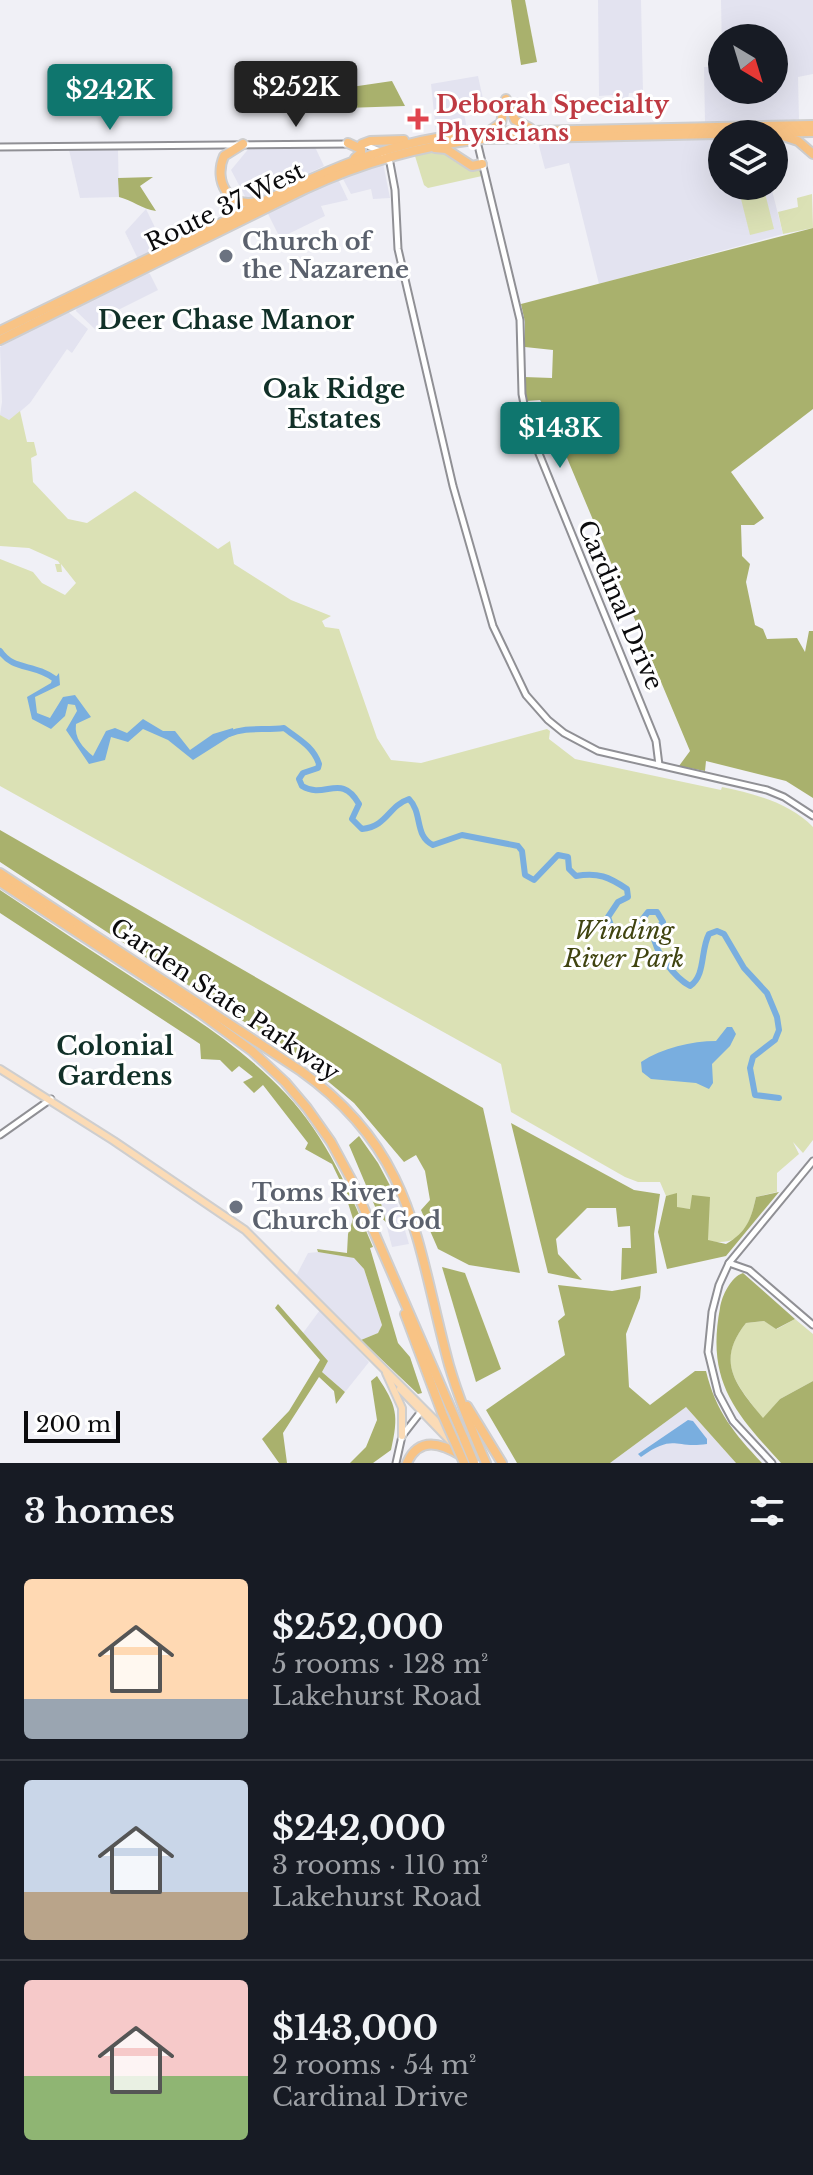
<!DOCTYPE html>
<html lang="en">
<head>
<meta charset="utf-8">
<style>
	body { margin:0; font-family:"Libre Baskerville",serif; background:#242831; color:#f1f3f6; height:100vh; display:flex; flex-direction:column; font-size:30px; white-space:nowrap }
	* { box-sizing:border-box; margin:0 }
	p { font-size:26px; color:#9ea1a6 }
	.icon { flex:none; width:44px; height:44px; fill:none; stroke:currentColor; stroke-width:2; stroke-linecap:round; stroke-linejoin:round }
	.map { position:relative; height:1463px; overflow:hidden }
	.details { display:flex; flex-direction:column; background:#171b24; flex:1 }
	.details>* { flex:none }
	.needle { width:52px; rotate:142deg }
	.fabs { position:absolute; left:708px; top:24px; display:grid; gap:16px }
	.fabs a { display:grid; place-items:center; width:80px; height:80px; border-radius:50%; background:#171b24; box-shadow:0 8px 32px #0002; font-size:40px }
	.scale { position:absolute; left:24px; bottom:20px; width:96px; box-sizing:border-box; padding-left:8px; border:4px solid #0b0b0d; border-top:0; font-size:22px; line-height:28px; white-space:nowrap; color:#0b0b0d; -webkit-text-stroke:6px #fff; paint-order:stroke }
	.price { position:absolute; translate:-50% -68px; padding:0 18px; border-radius:8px; background:#0f766e; color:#fff; font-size:26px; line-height:52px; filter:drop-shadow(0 2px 4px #0008) }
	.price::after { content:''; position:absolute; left:50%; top:48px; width:24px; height:18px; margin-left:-12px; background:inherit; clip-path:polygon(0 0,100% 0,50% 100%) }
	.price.on { background:#222; color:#fff }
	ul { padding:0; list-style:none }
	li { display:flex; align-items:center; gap:24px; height:200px; padding:0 24px }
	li+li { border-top:2px solid #363941 }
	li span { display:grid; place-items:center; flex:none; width:224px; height:160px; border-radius:8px; color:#555 }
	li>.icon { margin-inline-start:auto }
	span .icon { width:96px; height:96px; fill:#fffc; stroke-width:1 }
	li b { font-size:34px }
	h2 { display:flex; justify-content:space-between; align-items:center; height:96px; padding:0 24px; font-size:34px }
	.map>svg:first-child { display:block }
	.built { fill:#e3e3f0 }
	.green { fill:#dbe1b5 }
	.forest { fill:#a9b16d }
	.water { fill:#79aedf }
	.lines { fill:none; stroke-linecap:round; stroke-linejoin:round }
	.river { stroke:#79aedf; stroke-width:6 }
	.secondary-casing { stroke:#909095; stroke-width:9 }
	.primary-casing { stroke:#cececf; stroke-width:10 }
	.highway-casing { stroke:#cececf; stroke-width:12 }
	.secondary { stroke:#fff; stroke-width:5 }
	.primary { stroke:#fbdbb6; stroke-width:6 }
	.highway { stroke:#f8c385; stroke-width:8 }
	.highway-bridge-casing { stroke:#cececf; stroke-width:12; stroke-linecap:butt }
	.highway-bridge { stroke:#f8c385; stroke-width:8 }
	.health-dot { fill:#e0444e; stroke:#fff; stroke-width:3 }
	.worship-dot { fill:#6b7280; stroke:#fff; stroke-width:3 }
	.labels { text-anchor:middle; stroke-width:6; stroke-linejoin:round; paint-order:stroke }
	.health-label { font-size:24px; font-weight:bold; fill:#be3a42; stroke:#fff; text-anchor:start }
	.street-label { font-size:24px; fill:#0b0b0d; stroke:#fff }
	.worship-label { font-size:24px; font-weight:bold; fill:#5b616d; stroke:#fff; text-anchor:start }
	.park-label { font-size:24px; font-style:italic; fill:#404410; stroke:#fff }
	.neighbourhood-label { font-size:26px; font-weight:bold; fill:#113028; stroke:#fff }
</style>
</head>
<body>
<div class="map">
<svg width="813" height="1463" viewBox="0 0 813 1463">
	<rect width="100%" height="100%" fill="#f0f0f6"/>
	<!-- built -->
	<g class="built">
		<polygon points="598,0 641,0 643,93 629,93 628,100 614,100 614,95 599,96"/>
		<polygon points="721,0 813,0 813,74 798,77 799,121 705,123 704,67 722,66 722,90 774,90 774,38 722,38 722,54"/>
		<polygon points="478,76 483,99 462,103 467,129 436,132 431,84"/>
		<polygon points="722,139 722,186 771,186 783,234 599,284 569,163 545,169 539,146 540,142"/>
		<polygon points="250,147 315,147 324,166 248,202 231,170"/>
		<polygon points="118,149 119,197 80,198 69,150"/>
		<polygon points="383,163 390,198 373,199 371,189 351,194 343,179 345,175"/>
		<polygon points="336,179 339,181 348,200 321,206 325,216 280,238 267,212"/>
		<polygon points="146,209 164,246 138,259 125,232"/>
		<polygon points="146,272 150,274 158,290 116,311 97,331 76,311 77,306"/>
		<polygon points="67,311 88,329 72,353 67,349 30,403 9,421 0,415 2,402 0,347"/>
		<polygon points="388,1194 397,1203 409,1244 392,1247 379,1196"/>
		<polygon points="318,1252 354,1258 364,1269 382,1325 378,1333 361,1340 296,1276 308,1253"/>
		<polygon points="320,1310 369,1362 345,1392 322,1372 328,1361 303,1333"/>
		<polygon points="686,1407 736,1463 610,1463"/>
	</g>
	<!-- green -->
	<g class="green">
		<polygon points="441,150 479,168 482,176 428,188 424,185 415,156"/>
		<polygon points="764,189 774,229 750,235 740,195"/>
		<polygon points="812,194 813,228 783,234 778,212 798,207 797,198"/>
		<path d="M20 411 27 442H34L37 455 31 458 33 482 68 519 87 523 135 491 218 549 230 541 234 564 291 600 331 616 322 621 325 627 339 629 377 738 391 760 421 763 547 729 550 731 549 739 575 759 721 790 722 787C755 794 790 803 813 827V1140L803 1153 793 1142 799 1154 777 1173V1192L756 1197C749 1227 743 1247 708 1241L691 1209 677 1208V1194L666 1196 660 1182H638L625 1177 511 1112 501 1064 0 786V559L33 572 42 583 65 595 76 583 61 564 62 572H57L55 564H60L58 561 29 548 0 546V415L9 420Z"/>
		<path d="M795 1319 813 1334V1381L780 1399 763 1419C737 1384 714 1363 746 1323L764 1321 777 1329Z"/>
	</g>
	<!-- forest -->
	<g class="forest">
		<polygon points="511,0 525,0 537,62 521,65"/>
		<polygon points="392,81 405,106 316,109 317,92"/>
		<path d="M153 177 140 186 156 211C142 209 132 200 119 197L118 178Z"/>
		<polygon points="813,228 813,409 731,472 764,518 754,525 741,525 742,556 750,564 746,582 755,625 763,629 767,639 797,638 805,652 809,631 813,631 813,798 786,781 706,761 705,771 679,766 690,751 549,415 540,400 526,401 524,377 552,378 553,350 525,347 525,322 521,304"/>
		<polygon points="0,830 483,1108 520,1273 469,1265 438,1249 421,1210 430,1200 425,1171 416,1155 404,1162 354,1103 301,1059 0,862"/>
		<path d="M0 890C49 923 98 955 147 987 196 1019 246 1051 286 1094 326 1136 351 1194 373 1247L370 1248 398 1343 410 1357 422 1393 418 1394 361 1340 378 1333 382 1325 364 1269 354 1258 318 1252 317 1249 347 1253 348 1234 353 1219 343 1187 332 1164 305 1149 308 1143 263 1085 254 1093 243 1082 253 1077 239 1066 232 1072 220 1060 201 1059 200 1044 0 913Z"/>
		<polygon points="511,1123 634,1190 660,1194 654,1234 657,1273 621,1280 622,1248 631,1248 630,1226 618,1227 616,1208 587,1208 556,1239 558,1254 582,1280 548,1273"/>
		<polygon points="359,1136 378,1163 395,1195 379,1196 386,1222 379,1216 349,1145"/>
		<path d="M779 1192 726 1256 667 1269 658 1232 666 1196 677 1193V1207L690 1209 692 1195 710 1197 708 1240 726 1244C747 1232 751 1219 756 1197Z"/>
		<polygon points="442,1267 465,1273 501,1369 476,1382"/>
		<path d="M743 1273 795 1319 776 1329 764 1321 746 1323C715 1362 736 1385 763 1418L780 1399 813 1381V1463H781C735 1413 706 1381 720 1308 722 1295 731 1277 743 1273Z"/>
		<path d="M558 1285 612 1291 641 1286 640 1298 626 1334 629 1387 650 1405 695 1371H706C716 1412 734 1433 762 1463H736L686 1407 610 1463H517L486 1410 565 1355 558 1321 565 1315Z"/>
		<polygon points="278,1304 328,1361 322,1372 345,1392 336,1404 334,1391 319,1377 283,1433 287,1463 279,1463 262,1439 289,1411 320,1360 275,1308"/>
		<path d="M377 1376C397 1406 399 1415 391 1450L373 1463H350L366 1447 377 1420 371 1381Z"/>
	</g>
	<!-- water -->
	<g class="water">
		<path d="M59 673 60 685 35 697 37 713 50 718 63 697 75 695 91 717 76 724C74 738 83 748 93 756L106 731 115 728 127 733 143 719 163 731H175L190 750 213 734 233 728 234 734 193 760 168 740 143 729 128 742 111 737 105 760 89 764 66 730 77 711 75 705 68 704 65 716 51 729 32 719 27 697 51 683Z"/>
		<path d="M727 1027H732L736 1034 730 1046 712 1064 713 1083 709 1089 696 1083 651 1079 642 1072 641 1062C662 1048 692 1041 716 1041Z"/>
		<path d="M688 1420 693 1421 707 1439V1444C673 1449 675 1433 641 1457L638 1454Z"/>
	</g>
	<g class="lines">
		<!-- river -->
		<g class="river">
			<path d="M0 651C13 671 34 663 55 679L54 684"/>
			<path d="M229 734C247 726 265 731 284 728 298 739 313 746 319 764L318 768 303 773 299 779 302 786C325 800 341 772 359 804L352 819 362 829C388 826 388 806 409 799 423 813 414 836 433 845L462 835 518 846 522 851 525 875 534 880 558 855 568 857 569 869 576 876C598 872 609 877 627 889L628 897 618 902 608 917 613 931C632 932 637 927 648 912H657L663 922 653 934C655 952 674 977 690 986 706 975 700 951 709 934L717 931 724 934 744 968 767 993 777 1017 779 1030 775 1040 753 1057 750 1068 755 1095 779 1098"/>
		</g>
		<!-- secondary casing -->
		<g class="secondary-casing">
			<g id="secondary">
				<polyline points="476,137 520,320 522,394 529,429 656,741 659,765"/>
				<polyline points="365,145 380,151 390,163 395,190 398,249 453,486 493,626 526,695 548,720 564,733 598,751 767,790 784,797 813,816"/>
				<polyline points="0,147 351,144"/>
				<polyline points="0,1135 51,1099"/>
				<polyline points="729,1263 749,1270 813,1325"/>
				<polyline points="396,1463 402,1436 423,1409"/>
				<polyline points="772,1463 733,1421 718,1393 708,1352 712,1312 719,1285 729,1263 813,1161"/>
			</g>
		</g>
		<!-- primary casing -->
		<g class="primary-casing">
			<g id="primary">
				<polyline points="0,1069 114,1141 245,1230 449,1434"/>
				<polyline points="386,1373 402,1408 402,1436"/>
				<polyline points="400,1389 453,1444"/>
			</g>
		</g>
		<!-- highway casing -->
		<g class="highway-casing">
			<g id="highway">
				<polyline points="506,99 515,120 530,128"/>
				<polyline points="491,130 501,123 505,102"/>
				<polyline points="783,136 798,141 813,154"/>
				<polyline points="348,143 361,149 361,153 355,158"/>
				<path d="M243 144 224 156C213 181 229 208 256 202"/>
				<polyline points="362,144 370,141 404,140"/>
				<polyline points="435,148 446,149 472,166 482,164"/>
				<path d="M0 331C71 297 142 262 213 227 303 182 384 137 487 132L813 125"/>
				<path d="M0 340 305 189C363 162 419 146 482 139L813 132"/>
				<path d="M0 873 301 1071C415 1152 416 1243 449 1365 459 1399 472 1431 486 1463"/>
				<polyline points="0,882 200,1013 252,1051 285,1082 307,1108 331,1142 351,1179 464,1439"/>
				<polyline points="405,1314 442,1413"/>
				<polyline points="467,1406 502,1463"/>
				<path d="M407 1463C419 1436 441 1443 462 1456"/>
			</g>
		</g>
		<!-- secondary -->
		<use href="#secondary" class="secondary"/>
		<!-- primary -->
		<use href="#primary" class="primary"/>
		<!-- highway -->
		<use href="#highway" class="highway"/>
		<!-- highway-bridge casing -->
		<g class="highway-bridge-casing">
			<g id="highway-bridge">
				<polyline points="442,1413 464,1463"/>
				<polyline points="464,1439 474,1463"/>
			</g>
		</g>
		<!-- highway-bridge -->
		<use href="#highway-bridge" class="highway-bridge"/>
	</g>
	<!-- markers -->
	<path class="health-dot" d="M414 107h8v8h8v8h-8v8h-8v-8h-8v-8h8z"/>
	<g class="worship-dot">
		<circle cx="226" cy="256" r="8"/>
		<circle cx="236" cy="1207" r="8"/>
	</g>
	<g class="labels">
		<!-- health labels -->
		<g class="health-label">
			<text x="436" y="113">Deborah Specialty<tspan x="436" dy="28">Physicians</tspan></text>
		</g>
		<!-- street labels -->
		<g class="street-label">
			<text transform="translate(225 207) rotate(-26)" y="8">Route 37 West</text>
			<text transform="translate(620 605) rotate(67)" y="8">Cardinal Drive</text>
			<text transform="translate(225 1000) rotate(34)" y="8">Garden State Parkway</text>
		</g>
		<!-- worship labels -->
		<g class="worship-label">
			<text x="242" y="250">Church of<tspan x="242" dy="28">the Nazarene</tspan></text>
			<text x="252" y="1201">Toms River<tspan x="252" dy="28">Church of God</tspan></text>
		</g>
		<!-- park labels -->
		<g class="park-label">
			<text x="624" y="939">Winding<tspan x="624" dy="28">River Park</tspan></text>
		</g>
		<!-- neighbourhood labels -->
		<g class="neighbourhood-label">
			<text x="226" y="329">Deer Chase Manor</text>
			<text x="334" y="398">Oak Ridge<tspan x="334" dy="30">Estates</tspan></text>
			<text x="115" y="1055">Colonial<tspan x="115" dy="30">Gardens</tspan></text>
		</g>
	</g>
</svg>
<div class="fabs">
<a><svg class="needle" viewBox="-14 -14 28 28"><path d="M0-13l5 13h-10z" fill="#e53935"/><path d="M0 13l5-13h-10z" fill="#9ea1a6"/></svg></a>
<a><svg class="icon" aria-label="layers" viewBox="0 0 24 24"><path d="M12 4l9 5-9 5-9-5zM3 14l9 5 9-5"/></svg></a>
</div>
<div class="scale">200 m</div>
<b class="price on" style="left:296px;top:129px">$252K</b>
<b class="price" style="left:110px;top:132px">$242K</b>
<b class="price" style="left:560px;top:470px">$143K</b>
</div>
<section class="details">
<h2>3 homes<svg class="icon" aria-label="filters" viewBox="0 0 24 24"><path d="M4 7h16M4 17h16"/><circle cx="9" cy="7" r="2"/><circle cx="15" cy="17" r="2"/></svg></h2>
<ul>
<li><span style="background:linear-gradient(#ffd9b3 75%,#9aa5b1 0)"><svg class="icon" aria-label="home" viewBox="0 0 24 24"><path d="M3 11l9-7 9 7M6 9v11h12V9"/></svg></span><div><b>$252,000</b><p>5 rooms · 128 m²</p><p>Lakehurst Road</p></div></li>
<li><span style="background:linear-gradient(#c9d6e8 70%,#b9a48a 0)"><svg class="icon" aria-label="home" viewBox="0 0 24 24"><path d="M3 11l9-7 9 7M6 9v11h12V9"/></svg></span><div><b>$242,000</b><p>3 rooms · 110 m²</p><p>Lakehurst Road</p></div></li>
<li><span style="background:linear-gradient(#f6c9c9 60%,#8fb573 0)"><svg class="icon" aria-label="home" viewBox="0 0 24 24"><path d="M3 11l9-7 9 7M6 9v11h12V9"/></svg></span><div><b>$143,000</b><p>2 rooms · 54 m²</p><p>Cardinal Drive</p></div></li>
</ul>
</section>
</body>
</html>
